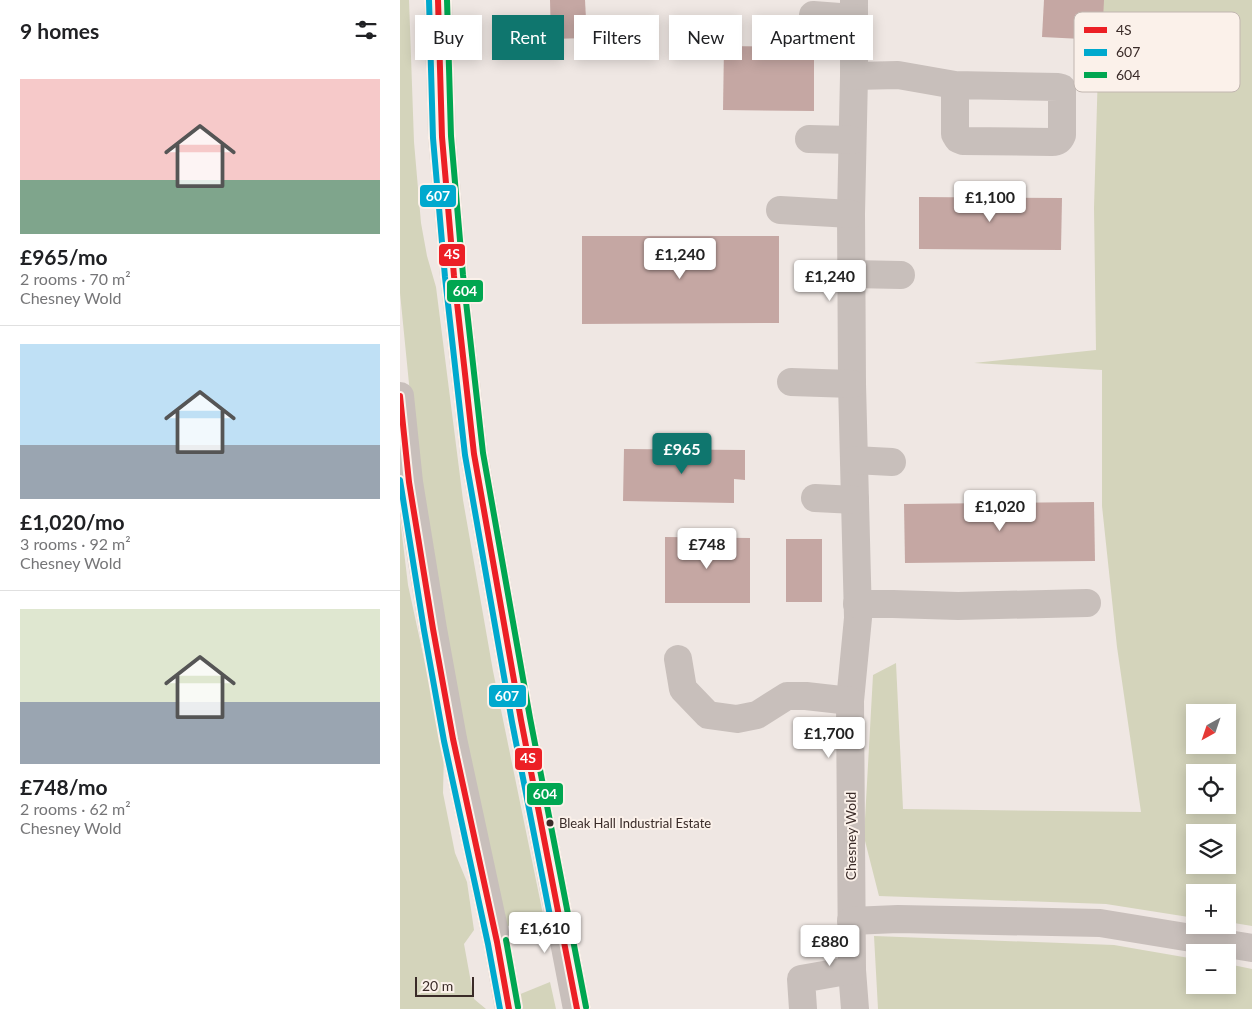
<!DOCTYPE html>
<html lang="en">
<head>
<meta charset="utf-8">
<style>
	body { margin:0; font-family:Lato,sans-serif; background:#f2f2f2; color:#202124; height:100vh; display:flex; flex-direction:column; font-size:19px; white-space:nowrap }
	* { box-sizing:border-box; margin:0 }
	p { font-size:16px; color:#757577 }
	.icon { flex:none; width:28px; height:28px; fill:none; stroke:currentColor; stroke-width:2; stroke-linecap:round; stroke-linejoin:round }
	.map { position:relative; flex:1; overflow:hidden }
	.details { display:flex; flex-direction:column; background:#fff; width:400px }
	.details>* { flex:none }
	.top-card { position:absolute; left:15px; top:15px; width:475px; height:45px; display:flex; gap:10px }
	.needle { width:32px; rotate:220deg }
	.controls { position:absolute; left:786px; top:704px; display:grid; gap:10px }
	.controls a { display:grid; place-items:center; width:50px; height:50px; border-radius:0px; background:#fff; box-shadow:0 2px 12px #0003; font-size:25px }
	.scale { position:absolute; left:15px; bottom:12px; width:59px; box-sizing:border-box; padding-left:5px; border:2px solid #3a2b28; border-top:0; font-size:14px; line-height:18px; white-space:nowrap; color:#3a2b28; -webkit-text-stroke:4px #fbf1ea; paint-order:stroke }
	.price { position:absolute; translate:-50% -42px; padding:0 11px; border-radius:5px; background:#fff; color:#222; font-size:16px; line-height:32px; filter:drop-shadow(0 1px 2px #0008) }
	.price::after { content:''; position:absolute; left:50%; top:30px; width:15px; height:11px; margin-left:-8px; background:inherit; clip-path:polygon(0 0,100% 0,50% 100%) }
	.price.on { background:#0f766e; color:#fff }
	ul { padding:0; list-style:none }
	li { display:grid; align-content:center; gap:10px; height:265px; padding:0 20px }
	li+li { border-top:1px solid #e0e0e0 }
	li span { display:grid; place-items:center; height:155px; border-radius:0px; color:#555 }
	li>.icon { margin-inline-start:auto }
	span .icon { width:90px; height:90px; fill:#fffc; stroke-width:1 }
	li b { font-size:21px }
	h2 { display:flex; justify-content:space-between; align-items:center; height:60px; padding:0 20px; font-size:21px }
	.chip { padding:0 18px; border-radius:0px; background:#fff; box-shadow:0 2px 12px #0003; font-size:18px; line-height:45px }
	.chip.on { background:#0f766e; color:#fff }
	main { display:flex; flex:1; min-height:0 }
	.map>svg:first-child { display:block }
	.green { fill:#d4d4bb; fill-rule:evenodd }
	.building { fill:#c5a7a3 }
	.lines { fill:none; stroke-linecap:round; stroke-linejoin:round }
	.minor { stroke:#c8bfbb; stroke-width:28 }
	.bus-1-casing { stroke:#fbf1ea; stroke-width:10 }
	.bus-2-casing { stroke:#fbf1ea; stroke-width:10 }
	.bus-3-casing { stroke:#fbf1ea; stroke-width:10 }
	.bus-1 { stroke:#ec1f25; stroke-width:6 }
	.bus-2 { stroke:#00a9ce; stroke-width:6 }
	.bus-3 { stroke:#00a651; stroke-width:6 }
	.bus-dot { fill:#3a2b28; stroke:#fbf1ea; stroke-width:2 }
	.labels { text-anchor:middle; stroke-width:4; stroke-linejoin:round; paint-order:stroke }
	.bus-label { font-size:13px; fill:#3a2b28; stroke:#fbf1ea; text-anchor:start }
	.street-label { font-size:14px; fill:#3a2b28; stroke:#fbf1ea }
	.key { fill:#fbf1ea; stroke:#c1b6b0; stroke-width:1 }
	.key-label { font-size:14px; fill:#3a2b28 }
	.line-badge { stroke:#fbf1ea; stroke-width:2 }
	.badge-label { font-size:14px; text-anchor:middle; font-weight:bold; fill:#fff }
</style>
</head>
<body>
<main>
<section class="details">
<h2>9 homes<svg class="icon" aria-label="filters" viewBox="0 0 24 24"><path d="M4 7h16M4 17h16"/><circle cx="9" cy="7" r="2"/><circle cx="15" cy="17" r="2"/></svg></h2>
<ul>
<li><span style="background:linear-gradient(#f6c9c9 65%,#7fa58c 0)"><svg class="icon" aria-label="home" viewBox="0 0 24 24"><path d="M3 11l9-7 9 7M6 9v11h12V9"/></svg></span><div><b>£965/mo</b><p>2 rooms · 70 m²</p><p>Chesney Wold</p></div></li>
<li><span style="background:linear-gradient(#bfe0f5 65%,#9aa5b1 0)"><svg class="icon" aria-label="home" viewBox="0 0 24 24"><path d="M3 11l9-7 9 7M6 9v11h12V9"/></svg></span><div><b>£1,020/mo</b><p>3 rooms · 92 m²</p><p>Chesney Wold</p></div></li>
<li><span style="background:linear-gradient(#dfe7d0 60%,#9aa5b1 0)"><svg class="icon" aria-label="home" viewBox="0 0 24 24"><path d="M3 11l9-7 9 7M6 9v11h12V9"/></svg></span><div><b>£748/mo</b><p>2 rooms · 62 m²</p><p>Chesney Wold</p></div></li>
</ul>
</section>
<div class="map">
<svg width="852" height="1009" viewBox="0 0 852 1009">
	<rect width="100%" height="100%" fill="#efe7e3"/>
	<!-- green -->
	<g class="green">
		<polygon points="0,0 9,0 14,142 21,223 27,256 36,287 63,500 93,671 144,919 102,927 61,727 14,434 0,293"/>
		<path d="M700 0H852V926L828 922V892H795V918L706 904 479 896 464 837 473 675 496 663 503 809 741 812 717 647 702 506V370L574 363 696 350 694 208ZM795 712H828V745H795ZM795 772H828V805H795ZM795 832H828V865H795Z"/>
		<polygon points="0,518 8,585 44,751 43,793 55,853 67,882 74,930 64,944 74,999 86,1009 0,1009"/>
		<polygon points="474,936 714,945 795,959 795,985 828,985 828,964 852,969 852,1009 478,1009"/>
		<polygon points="150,982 156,1009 119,1009 118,995"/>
	</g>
	<!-- building -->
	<g class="building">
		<polygon points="150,0 185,0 187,38 151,39"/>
		<polygon points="644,0 704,0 702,40 642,37"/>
		<polygon points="324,46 414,47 414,111 323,110"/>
		<polygon points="519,197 662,198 661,250 519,249"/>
		<polygon points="182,236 379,236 379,323 182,324"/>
		<polygon points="224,449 345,450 345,480 334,479 334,503 223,501"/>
		<polygon points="694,502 695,561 505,563 504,504"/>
		<polygon points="265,537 350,538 350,603 265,603"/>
		<rect x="386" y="539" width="36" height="63"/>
	</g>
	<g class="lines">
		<!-- minor -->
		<g class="minor">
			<polyline points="38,0 42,137 54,276 74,454 121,720 177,1009"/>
			<polyline points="454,0 454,76 451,214 452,384 458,618 450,701 452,970 455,1009"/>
			<polyline points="413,15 453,18"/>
			<path d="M454 76 498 75 555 85 658 87 662 88V135C660 140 658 142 652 142L563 141 558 139 555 134V85"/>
			<polyline points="409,139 452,140"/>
			<polyline points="380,210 451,214"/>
			<polyline points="451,274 501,275"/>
			<polyline points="391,382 452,384"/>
			<polyline points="0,396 9,482 33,629 53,739 97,942 109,1009"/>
			<polyline points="454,460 492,462"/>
			<polyline points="415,498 455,500"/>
			<polyline points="457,604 493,604 558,606 687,603"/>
			<polyline points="278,659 283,689 308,715 337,719 357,715 387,696 406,696 450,701"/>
			<polyline points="451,921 498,919 700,923 852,948"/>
			<polyline points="403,1009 401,979 452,970"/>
		</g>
		<!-- bus-1 casing -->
		<g class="bus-1-casing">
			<g id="bus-1">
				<polyline points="38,0 42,137 54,276 74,454 121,720 177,1009"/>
				<polyline points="0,396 9,482 33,629 53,739 97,942 109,1009"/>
			</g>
		</g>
		<!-- bus-2 casing -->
		<g class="bus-2-casing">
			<g id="bus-2">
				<polyline points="29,0 33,138 45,277 65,455 112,722 152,926"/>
				<polyline points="0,480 24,630 44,741 88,944 100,1009"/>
			</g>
		</g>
		<!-- bus-3 casing -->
		<g class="bus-3-casing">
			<g id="bus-3">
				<polyline points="47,0 51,136 63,275 83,453 130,718 186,1007"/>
				<polyline points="106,940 118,1007"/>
			</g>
		</g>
		<!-- bus-1 -->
		<use href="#bus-1" class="bus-1"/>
		<!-- bus-2 -->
		<use href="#bus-2" class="bus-2"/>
		<!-- bus-3 -->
		<use href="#bus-3" class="bus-3"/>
	</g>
	<!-- markers -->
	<circle class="bus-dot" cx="150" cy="823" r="4.5"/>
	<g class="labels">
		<!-- bus labels -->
		<g class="bus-label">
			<text x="159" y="828">Bleak Hall Industrial Estate</text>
		</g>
		<!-- street labels -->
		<g class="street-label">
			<text transform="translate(451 836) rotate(-90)" y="5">Chesney Wold</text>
		</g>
	</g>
	<!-- legend -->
	<rect x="674" y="12" width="166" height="80" rx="8" class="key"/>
	<rect x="684" y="27" width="23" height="6" fill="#ec1f25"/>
	<rect x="684" y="49" width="23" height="7" fill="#00a9ce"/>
	<rect x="684" y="72" width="23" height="6" fill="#00a651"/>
	<g class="key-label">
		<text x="716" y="35">4S</text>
		<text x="716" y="57">607</text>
		<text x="716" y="80">604</text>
	</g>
	<g class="line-badge">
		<rect x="19" y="184" width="38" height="24" rx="5" fill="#00a9ce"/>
		<rect x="38" y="243" width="28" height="24" rx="5" fill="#ec1f25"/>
		<rect x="46" y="279" width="38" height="24" rx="5" fill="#00a651"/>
		<rect x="88" y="684" width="39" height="24" rx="5" fill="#00a9ce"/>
		<rect x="114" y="747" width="29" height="24" rx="5" fill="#ec1f25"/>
		<rect x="126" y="782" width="38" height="24" rx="5" fill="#00a651"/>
	</g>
	<g class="badge-label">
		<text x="38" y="201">607</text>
		<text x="52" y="259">4S</text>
		<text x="65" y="296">604</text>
		<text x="107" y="701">607</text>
		<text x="128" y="763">4S</text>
		<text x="145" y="799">604</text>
	</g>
</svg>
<div class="controls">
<a><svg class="needle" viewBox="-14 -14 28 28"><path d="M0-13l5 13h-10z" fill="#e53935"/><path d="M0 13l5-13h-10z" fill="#757577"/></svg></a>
<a><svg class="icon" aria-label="locate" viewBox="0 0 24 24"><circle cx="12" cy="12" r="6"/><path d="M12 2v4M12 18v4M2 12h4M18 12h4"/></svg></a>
<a><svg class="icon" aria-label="layers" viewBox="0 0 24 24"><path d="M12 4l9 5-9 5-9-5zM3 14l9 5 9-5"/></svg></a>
<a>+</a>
<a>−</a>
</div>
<div class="scale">20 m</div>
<b class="price" style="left:590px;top:223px">£1,100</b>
<b class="price" style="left:280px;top:280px">£1,240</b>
<b class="price" style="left:430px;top:302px">£1,240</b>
<b class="price on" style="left:282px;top:475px">£965</b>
<b class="price" style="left:600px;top:532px">£1,020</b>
<b class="price" style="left:307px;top:570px">£748</b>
<b class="price" style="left:429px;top:759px">£1,700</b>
<b class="price" style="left:145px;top:954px">£1,610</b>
<b class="price" style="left:430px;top:967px">£880</b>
<div class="top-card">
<a class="chip">Buy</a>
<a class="chip on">Rent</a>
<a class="chip">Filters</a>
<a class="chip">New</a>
<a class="chip">Apartment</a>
</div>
</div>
</main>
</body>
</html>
